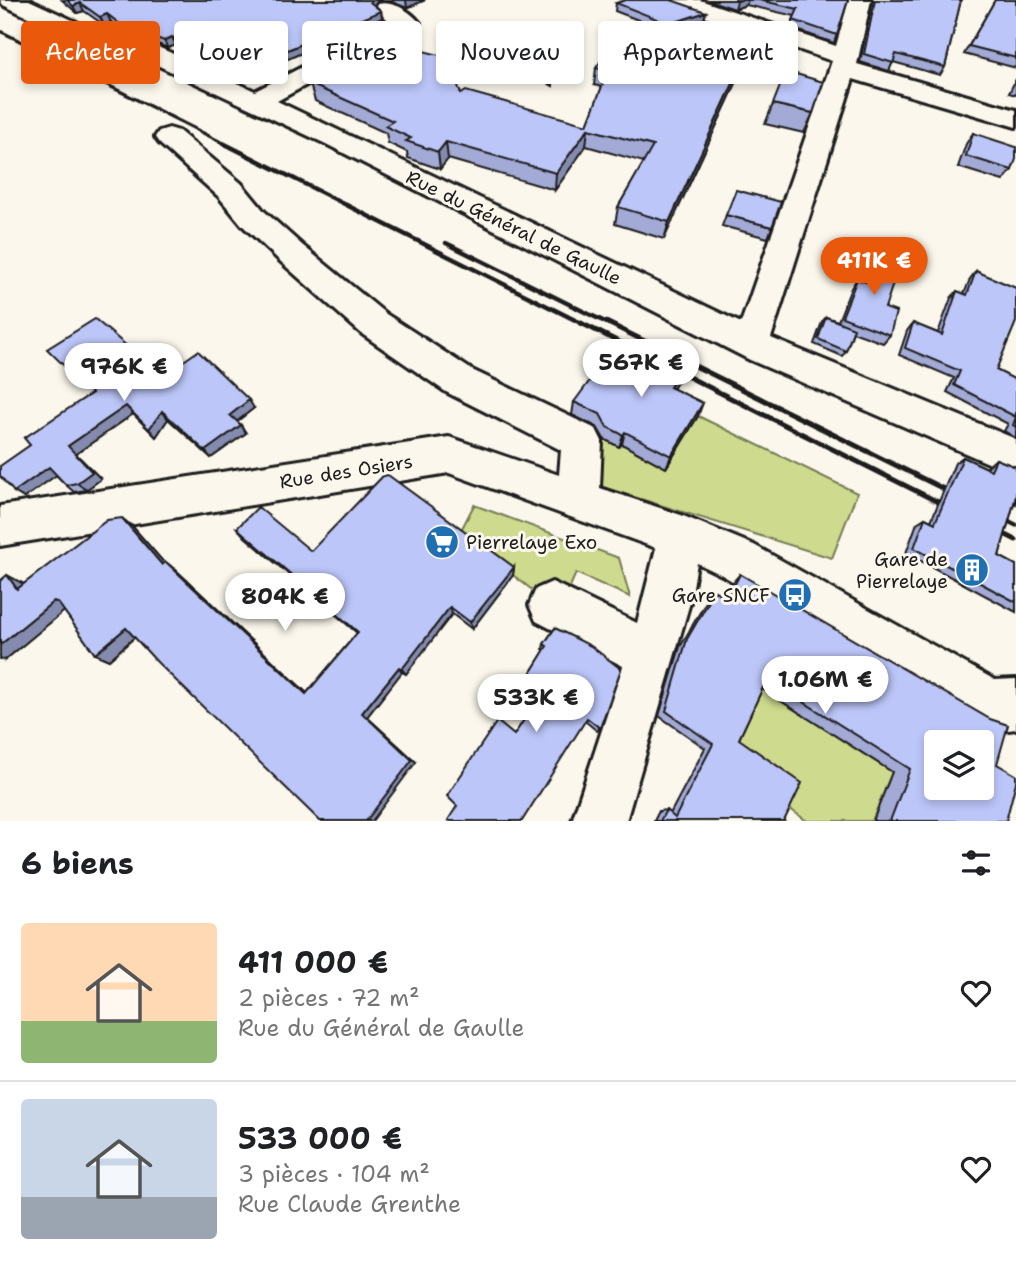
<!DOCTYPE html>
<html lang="fr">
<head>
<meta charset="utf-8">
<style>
	body { margin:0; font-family:"Shantell Sans",sans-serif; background:#f2f2f2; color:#202124; height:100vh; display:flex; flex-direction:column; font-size:26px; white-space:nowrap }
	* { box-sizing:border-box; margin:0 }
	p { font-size:23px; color:#757577 }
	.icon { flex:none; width:38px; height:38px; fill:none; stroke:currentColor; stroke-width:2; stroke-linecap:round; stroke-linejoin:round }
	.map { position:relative; height:821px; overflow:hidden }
	.side { display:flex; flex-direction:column; background:#fff; flex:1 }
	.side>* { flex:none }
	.top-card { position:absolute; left:21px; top:21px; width:975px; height:63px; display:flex; gap:14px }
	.tools { position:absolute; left:924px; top:730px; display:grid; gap:14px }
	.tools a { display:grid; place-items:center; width:70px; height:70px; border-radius:7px; background:#fff; box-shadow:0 4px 10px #0003; font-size:35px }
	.price { position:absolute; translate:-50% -60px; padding:0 16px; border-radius:24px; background:#fff; color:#222; font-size:23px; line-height:46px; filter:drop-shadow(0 2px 4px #0008) }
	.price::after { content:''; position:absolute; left:50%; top:42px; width:21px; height:16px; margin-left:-10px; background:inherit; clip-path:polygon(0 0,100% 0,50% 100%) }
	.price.current { background:#ea580c; color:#fff }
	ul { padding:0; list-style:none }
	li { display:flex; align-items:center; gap:21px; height:175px; padding:0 21px }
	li+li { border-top:2px solid #e0e0e0 }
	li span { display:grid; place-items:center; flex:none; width:196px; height:140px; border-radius:7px; color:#555 }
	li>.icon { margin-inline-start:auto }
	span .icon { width:84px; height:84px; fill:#fffc; stroke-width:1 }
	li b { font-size:30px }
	h2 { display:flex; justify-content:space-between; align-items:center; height:84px; padding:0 21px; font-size:30px }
	.pill { padding:0 24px; border-radius:7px; background:#fff; box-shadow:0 4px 10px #0003; font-size:24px; line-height:63px }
	.pill.current { background:#ea580c; color:#fff }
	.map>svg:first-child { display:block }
	.green { fill:#ceda8d; stroke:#757b54; stroke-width:2 }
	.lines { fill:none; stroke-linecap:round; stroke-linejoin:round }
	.minor-casing { stroke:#1c1c1c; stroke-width:6 }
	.minor { fill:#fbf7ec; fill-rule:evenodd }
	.rail-far2 { stroke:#1c1c1c; stroke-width:3.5 }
	.rail-far1 { stroke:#1c1c1c; stroke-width:4.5 }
	.rail { stroke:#1c1c1c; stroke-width:5 }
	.wall { fill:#a2aad5; stroke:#1c1c1c; stroke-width:2 }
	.shaded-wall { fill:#848bae; stroke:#1c1c1c; stroke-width:2 }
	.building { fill:#bcc6f8; stroke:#1c1c1c; stroke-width:2; fill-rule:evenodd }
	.labels { text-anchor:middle; stroke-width:6; stroke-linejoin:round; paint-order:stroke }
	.street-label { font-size:19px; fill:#1c1c1c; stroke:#fbf7ec }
	.poi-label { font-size:19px; fill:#1c1c1c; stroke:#fbf7ec; text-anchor:end }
</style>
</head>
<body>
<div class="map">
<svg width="1016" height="821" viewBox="0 0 1016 821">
	<rect width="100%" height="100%" fill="#fbf7ec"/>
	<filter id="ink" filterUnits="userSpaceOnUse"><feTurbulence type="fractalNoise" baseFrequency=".0143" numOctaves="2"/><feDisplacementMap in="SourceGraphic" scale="14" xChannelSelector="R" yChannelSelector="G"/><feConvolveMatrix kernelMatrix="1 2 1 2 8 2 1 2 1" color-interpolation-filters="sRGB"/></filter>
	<g filter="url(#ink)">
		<!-- green -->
		<g class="green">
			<polygon points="698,416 857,493 832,558 592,484 598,436 619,447 622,444 666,468"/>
			<polygon points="474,505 619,558 630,597 576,573 562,605 552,605 459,534"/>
			<polygon points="756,685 892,772 872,821 807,821 721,760"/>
		</g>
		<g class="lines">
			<!-- minor casing -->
			<g class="minor-casing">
				<g id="minor">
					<path d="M0 0H29L109 37 158 47 255 91 312 62 395 25 374 9 378 4C392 0 411 11 420 23L415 34 330 72 277 101 741 323 832 61 670 5 667 0H700L836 46 849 0H871L857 64 1016 110V127L853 79 771 338 1016 439V475L750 360 326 144 142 58 93 48 3 5Z"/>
					<polygon points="169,128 179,131 241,183 264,211 302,245 386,314 472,370 596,429 602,441 600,488 681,515 754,545 995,680 1016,679 1016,729 1001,731 971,722 722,575 697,563 691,599 626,821 572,821 623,666 536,621 529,605 536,589 552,582 637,623 656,548 449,473 0,546 0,506 449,437 559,475 561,450 446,392 362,334 280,261 242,225 219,197 159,143 155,137 159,131"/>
				</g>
			</g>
			<!-- minor -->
			<use href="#minor" class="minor"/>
			<!-- rail-far2 -->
			<polyline class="rail-far2" points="0,31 227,145"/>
			<!-- rail-far1 -->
			<g class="rail-far1">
				<polyline points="223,143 583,324"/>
				<polyline points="446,243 609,324"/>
			</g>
			<!-- rail -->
			<g class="rail">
				<polyline points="579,322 956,511"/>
				<polyline points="606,322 960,497"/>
				<polyline points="992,513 1016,525"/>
				<polyline points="988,526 1016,540"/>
			</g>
		</g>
		<!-- wall -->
		<g class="wall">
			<polygon points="62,0 425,0 407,8 390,1 378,1 375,5 381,11 382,18 288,59 283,56 241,75 232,76 192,47 183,50 176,45 168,48 123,31 111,22 104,25 84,11 77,13"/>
			<polygon points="708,0 848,0 834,43 791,28 795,16 746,5 735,9"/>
			<polygon points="873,0 961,0 945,67 940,75 893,62 889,71 860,62"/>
			<polygon points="995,0 1016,0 1016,68 964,54"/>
			<polygon points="616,3 706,12 704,19 671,31 704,50 738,79 664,239 615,224 618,207 644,162 586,146 555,190 448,159 440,169 408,158 407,152 388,143 386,133 315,101 310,84 461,94 587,125 602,87 594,85 596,68 664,30 615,11"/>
			<polygon points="541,45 580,76 579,81 554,75 552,76 553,80 553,86 495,56 495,50"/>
			<polygon points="1016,79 1016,95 1009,93"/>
			<polygon points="773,104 813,113 804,133 765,124"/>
			<polygon points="973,133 1012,170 1003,181 958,167 966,144"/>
			<polygon points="726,215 772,227 768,238 722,226"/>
			<polygon points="877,252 890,335 883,343 853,332 846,351 842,356 814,344 822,322 826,317 838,321 851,288 857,279 864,281 872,261"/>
			<polygon points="976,271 996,370 1016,380 1016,438 1004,431 1008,424 947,392 954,378 899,355 907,331 913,323 938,333 951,298 957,291 964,294 970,279"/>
			<polygon points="618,361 678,381 673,388 698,416 666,468 622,444 619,447 604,439 597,427 572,415 574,402"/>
			<polygon points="162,376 254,408 237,421 246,433 211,458 168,419 156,437 133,414 76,454 101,479 86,490 74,492 66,485 56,475 24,498 14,492"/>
			<polygon points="963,457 987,468 988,466 996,459 1016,467 1016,504 1014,503 999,556 1016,565 1016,612 906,553 917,523 925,518 931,521 955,463"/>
			<polygon points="133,527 164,563 176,570 307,693 357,633 245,537 237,528 311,551 514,567 513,575 472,629 452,614 406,674 402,672 367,717 416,762 135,637 109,660 95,654 64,611 5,660 22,583 23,584"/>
			<polygon points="740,574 997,764 1006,821 873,821 892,772 762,689 739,739 784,821 654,821 659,811 666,810 670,814 705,748 659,716 680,647 707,600 715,591 724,597 731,584"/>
			<polygon points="555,628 600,728 597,731 585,721 514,735 545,688 530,676 531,672 545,650 543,649 544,644"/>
		</g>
		<!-- shaded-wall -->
		<g class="shaded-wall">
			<polygon points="371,0 377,0 378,1 371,9 370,2"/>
			<polygon points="406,0 425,0 407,8"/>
			<polygon points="741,0 748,0 746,5 735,9 737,1"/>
			<polygon points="80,3 84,11 77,13 73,6"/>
			<polygon points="381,11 382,18 288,59 285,51"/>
			<polygon points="706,12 704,19 667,32 669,24"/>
			<polygon points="107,14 111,22 104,25 100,17"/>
			<polygon points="172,37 176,45 168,48 164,41"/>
			<polygon points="189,39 192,47 183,50 180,42"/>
			<polygon points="281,48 283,56 241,75 232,76 229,68"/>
			<polygon points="743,62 738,79 664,239 669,222"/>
			<polygon points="588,129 586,146 555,190 556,173"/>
			<polygon points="446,142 448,159 440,169 438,152"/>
			<polygon points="683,368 678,381 666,399 670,387"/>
			<polygon points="249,400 254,408 235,423 230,415"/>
			<polygon points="703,403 698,416 666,468 671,456"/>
			<polygon points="126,406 133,414 76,454 101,479 86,490 77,483 68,446"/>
			<polygon points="162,411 168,419 156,437 149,429"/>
			<polygon points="241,425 246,433 211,458 205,451"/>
			<polygon points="625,432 622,444 619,447 623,435"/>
			<polygon points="49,467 58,474 24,498 14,492"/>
			<polygon points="122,518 133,527 173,573 162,565"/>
			<polygon points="166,562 176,570 313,699 306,694"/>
			<polygon points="514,567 513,575 472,629 470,622"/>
			<polygon points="7,575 22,583 32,596 17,589"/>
			<polygon points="54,601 68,608 5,660 0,659 0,645"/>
			<polygon points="450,607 452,614 406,674 402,669"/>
			<polygon points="126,628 138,634 109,660 95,654"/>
			<polygon points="399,667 402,672 367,717 416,762 372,821 366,821 362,713"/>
		</g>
		<!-- building -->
		<g class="building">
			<polygon points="67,0 371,0 370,2 381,11 285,51 281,48 238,67 229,68 189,39 180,42 172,37 164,41 120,24 107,14 100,17 80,3 73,6"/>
			<polygon points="626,0 671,0 706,12 669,24 616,3"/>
			<polygon points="759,0 848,0 837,35 793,20 798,9"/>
			<polygon points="875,0 961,0 945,67 896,54 893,63 864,54"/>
			<polygon points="995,0 1016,0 1016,58 969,46"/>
			<polygon points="623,28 708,33 704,50 743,62 669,222 618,207 653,146 588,129 556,173 446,142 438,152 406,141 411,138 385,126 393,121 310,84 373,42 407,58 419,50 448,57 461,94 466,91 587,125 608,71 596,68"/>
			<polygon points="577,34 580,76 554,69 550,72 553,80 495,50 540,42 541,45"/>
			<polygon points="786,71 823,82 813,113 773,104"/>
			<polygon points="973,133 1016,147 1016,159 1012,170 966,156"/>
			<polygon points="736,190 781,202 772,227 726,215"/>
			<polygon points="877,252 899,265 885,308 896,312 890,335 842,317 857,279 866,282"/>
			<polygon points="976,271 1016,288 1016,322 996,370 1016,380 1016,417 954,385 960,371 905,348 913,323 942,335 957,291 967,295"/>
			<polygon points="826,317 854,328 846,351 818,339"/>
			<polygon points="95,319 162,376 198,351 249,400 230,415 241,425 205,451 162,411 149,429 126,406 68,446 92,472 77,483 66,485 49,467 14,492 0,476 0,466 30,445 24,438 92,393 47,349"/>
			<polygon points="631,343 683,368 670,387 703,403 671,456 625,432 623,435 607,427 600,414 574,402 608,356 618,361"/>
			<polygon points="1016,417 1016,427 1013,425"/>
			<polygon points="963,457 991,470 996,459 1016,467 1016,496 999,556 1016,565 1016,602 914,548 925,518 935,523"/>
			<polygon points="388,475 514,567 470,622 450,607 402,669 399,667 362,713 412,760 366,821 320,821 157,662 126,628 95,654 59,604 54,601 0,645 0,581 7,575 17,589 107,520 122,518 162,565 166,562 306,694 358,632 237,528 258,507 311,551 383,476"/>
			<path d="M740 574 990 719 1008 725 997 764 1016 775V782L1006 821H890L910 769 767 679 739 739 802 783 784 821H660L666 810 675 818 713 744 666 711 687 639 715 591 727 599ZM936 742H982V788H936Z"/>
			<polygon points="555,628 591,646 621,669 600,728 587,718 522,821 450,821 448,820 457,806 447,796 497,721 514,735 547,685 531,672 547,646 544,644"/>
		</g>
	</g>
	<!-- icons -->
	<defs>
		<g id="supermarket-disc" transform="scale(1.75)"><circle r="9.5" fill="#1f6fb2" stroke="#fbf7ec"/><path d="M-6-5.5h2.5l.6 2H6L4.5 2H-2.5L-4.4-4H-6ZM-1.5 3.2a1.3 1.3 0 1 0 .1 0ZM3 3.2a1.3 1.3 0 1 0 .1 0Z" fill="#fff"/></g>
		<g id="building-disc" transform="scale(1.75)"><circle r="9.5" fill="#1f6fb2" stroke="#fbf7ec"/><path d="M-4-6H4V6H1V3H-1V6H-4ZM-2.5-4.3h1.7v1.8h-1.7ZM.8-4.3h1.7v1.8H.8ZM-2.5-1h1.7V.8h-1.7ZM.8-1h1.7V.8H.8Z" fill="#fff"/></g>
		<g id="bus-disc" transform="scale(1.75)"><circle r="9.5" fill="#1f6fb2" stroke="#fbf7ec"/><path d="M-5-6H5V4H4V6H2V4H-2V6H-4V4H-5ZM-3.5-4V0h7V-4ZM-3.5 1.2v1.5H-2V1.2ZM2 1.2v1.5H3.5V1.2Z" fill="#fff"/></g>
	</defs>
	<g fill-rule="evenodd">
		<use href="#supermarket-disc" x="442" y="542"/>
		<use href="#building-disc" x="972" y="570"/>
		<use href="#bus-disc" x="795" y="595"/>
	</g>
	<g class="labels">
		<!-- street labels -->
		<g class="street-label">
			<text transform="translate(514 227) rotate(26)" y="7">Rue du Général de Gaulle</text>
			<text transform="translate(346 471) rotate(-9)" y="7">Rue des Osiers</text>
		</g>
		<!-- poi labels -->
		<g class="poi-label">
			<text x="466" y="549" text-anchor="start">Pierrelaye Exo</text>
			<text x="948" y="566">Gare de<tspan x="948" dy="22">Pierrelaye</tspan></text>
			<text x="770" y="602">Gare SNCF</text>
		</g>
	</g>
</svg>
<div class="tools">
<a><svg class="icon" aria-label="layers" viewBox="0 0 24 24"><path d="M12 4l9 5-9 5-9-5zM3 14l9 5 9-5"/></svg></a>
</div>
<b class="price current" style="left:874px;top:297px">411K €</b>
<b class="price" style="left:641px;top:399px">567K €</b>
<b class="price" style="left:124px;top:403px">976K €</b>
<b class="price" style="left:285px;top:633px">804K €</b>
<b class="price" style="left:825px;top:716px">1.06M €</b>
<b class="price" style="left:536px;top:734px">533K €</b>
<div class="top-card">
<a class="pill current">Acheter</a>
<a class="pill">Louer</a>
<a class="pill">Filtres</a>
<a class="pill">Nouveau</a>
<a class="pill">Appartement</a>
</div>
</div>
<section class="side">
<h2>6 biens<svg class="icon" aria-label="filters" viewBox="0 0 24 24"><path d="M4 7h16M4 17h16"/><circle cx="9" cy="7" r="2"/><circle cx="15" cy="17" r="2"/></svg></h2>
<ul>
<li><span style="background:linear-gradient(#ffd9b3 70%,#8fb573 0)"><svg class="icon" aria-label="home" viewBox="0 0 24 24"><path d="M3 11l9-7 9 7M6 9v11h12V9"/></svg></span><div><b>411 000 €</b><p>2 pièces · 72 m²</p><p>Rue du Général de Gaulle</p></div><svg class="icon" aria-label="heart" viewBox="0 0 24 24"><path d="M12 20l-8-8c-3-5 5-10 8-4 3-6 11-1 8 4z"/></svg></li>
<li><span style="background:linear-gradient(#c9d6e8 70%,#9aa5b1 0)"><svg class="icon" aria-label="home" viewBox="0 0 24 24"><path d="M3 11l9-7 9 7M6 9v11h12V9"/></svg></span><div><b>533 000 €</b><p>3 pièces · 104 m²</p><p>Rue Claude Grenthe</p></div><svg class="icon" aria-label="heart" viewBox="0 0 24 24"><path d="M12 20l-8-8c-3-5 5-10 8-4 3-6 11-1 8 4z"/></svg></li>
</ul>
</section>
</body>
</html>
